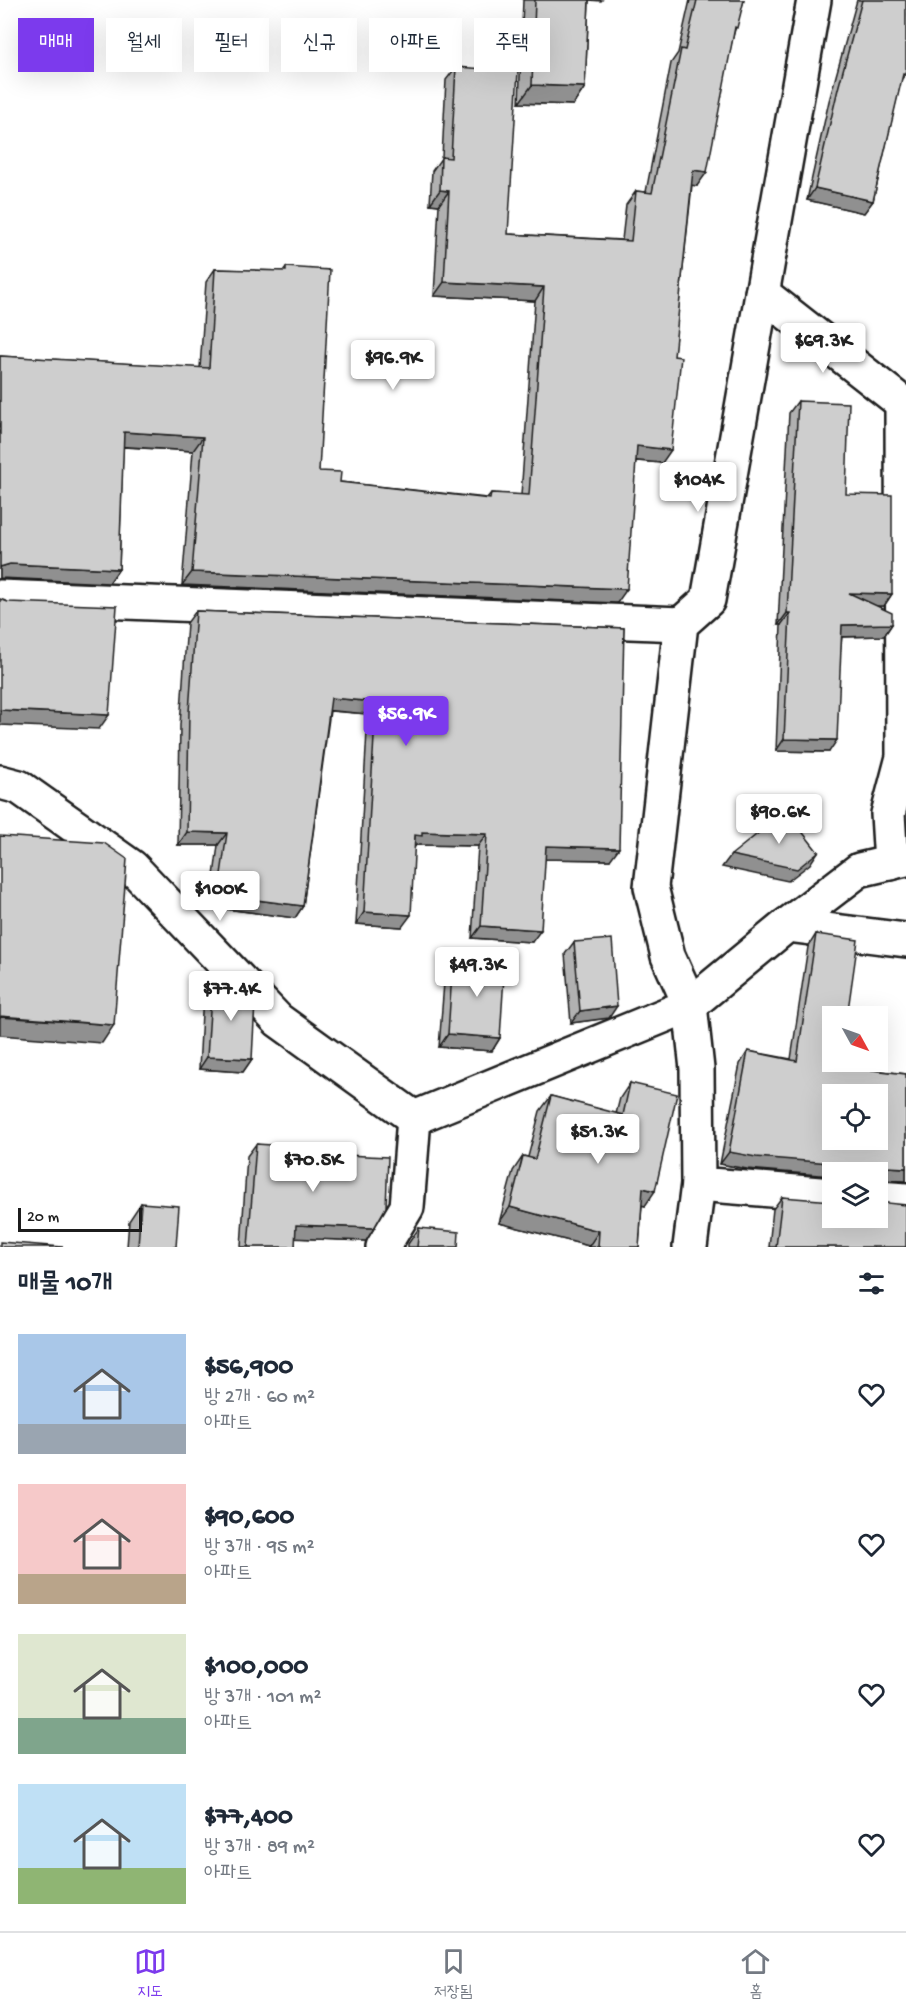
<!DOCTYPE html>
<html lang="ko">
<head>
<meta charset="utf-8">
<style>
	body { margin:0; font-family:"Gochi Hand","Poor Story",sans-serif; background:#f6f6f7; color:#1f2937; height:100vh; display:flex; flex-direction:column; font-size:22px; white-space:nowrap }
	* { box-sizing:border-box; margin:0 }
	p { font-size:20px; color:#747a83 }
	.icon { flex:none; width:33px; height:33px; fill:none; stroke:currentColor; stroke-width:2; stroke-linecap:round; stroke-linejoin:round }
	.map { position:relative; height:1247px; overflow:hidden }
	.panel { display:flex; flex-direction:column; background:#fff; flex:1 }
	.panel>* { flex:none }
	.top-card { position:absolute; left:18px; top:18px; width:600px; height:54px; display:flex; gap:12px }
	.needle { width:39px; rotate:130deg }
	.tools { position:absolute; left:822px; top:1006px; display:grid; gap:12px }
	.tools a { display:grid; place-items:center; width:66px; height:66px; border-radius:0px; background:#fff; box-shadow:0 6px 24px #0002; font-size:30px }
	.scale { position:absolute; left:18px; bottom:15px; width:124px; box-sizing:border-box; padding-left:6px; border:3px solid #1c1c1c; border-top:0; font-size:16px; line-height:21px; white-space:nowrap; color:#1c1c1c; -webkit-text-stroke:4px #fff; paint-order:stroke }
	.price { position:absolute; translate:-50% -51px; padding:0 14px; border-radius:6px; background:#fff; color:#222; font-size:20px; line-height:39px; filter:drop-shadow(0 2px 3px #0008) }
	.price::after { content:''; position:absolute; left:50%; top:36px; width:18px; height:14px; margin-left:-9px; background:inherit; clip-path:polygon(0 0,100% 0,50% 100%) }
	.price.current { background:#7c3aed; color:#fff }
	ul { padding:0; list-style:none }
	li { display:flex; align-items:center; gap:18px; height:150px; padding:0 18px }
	li span { display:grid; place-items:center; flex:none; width:168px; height:120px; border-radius:0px; color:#555 }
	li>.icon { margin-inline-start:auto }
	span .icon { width:72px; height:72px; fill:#fffc; stroke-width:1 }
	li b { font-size:26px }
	h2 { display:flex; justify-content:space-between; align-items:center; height:72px; padding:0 18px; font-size:26px }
	.chip { padding:0 21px; border-radius:0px; background:#fff; box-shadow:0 6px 24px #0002; font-size:21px; line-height:54px }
	.chip.current { background:#7c3aed; color:#fff }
	.dock { display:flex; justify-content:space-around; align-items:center; height:84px; border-top:2px solid #e0e1e3; background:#fff; font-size:16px; color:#747a83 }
	.dock a { display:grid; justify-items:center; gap:3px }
	.dock .current { color:#7c3aed }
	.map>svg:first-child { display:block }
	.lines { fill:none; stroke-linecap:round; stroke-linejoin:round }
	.street-casing { stroke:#1c1c1c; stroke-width:38 }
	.secondary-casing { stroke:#1c1c1c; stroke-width:38 }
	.street { stroke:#fff; stroke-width:33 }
	.secondary { stroke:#fff; stroke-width:33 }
	.wall { fill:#b1b1b1; stroke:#1c1c1c; stroke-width:1.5 }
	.shaded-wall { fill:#909090; stroke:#1c1c1c; stroke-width:1.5 }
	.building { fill:#cecece; stroke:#1c1c1c; stroke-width:1.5; fill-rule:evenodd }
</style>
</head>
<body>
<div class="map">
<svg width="906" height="1247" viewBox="0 0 906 1247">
	<rect width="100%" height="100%" fill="#fff"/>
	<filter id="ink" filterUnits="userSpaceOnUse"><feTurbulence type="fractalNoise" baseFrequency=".0167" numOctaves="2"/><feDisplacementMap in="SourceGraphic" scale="12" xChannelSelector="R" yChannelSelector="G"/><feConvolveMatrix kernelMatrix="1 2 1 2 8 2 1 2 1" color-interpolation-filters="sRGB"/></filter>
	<g filter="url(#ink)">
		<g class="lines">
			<!-- street casing -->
			<g class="street-casing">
				<g id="street">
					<polyline points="762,293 906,406"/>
					<polyline points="0,597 681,624"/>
					<polyline points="0,782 19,787 132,867 278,1020 414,1118"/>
					<polyline points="891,863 888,814 903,757 902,405"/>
					<polyline points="787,925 906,940"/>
					<polyline points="690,1005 697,1069 698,1184 832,1195"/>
					<polyline points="878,1198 906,1200"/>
					<polyline points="383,1247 407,1207 414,1118 690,1005 787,925 859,870 906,859"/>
					<polyline points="690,1247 698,1184"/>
				</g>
			</g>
			<!-- secondary casing -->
			<g class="secondary-casing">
				<polyline id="secondary" points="690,1005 668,956 651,887 681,624 708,600 814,0"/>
			</g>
			<!-- street -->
			<use href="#street" class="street"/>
			<!-- secondary -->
			<use href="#secondary" class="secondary"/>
		</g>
		<!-- wall -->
		<g class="wall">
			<polygon points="523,0 602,0 601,1 589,0 585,87 573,105 519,103"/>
			<polygon points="690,0 744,0 734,33 697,186 692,185 662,463 636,461 617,603 182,585 193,451 123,447 119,569 109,583 0,578 0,356 200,368 206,282 215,269 283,271 286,267 319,471 340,482 487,498 491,493 521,495 535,301 434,296 439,205 430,204 432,171 442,157 446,80 456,67 508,234 622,240 626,205 636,191 646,192 671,63 678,53"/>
			<polygon points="857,0 906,0 905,75 901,80 873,201 864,213 807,200 829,101"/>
			<polygon points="798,401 846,494 892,594 884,606 877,606 892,624 884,636 842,637 829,752 776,751 781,625 778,625 789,413"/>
			<polygon points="196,611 624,628 610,860 545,859 532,942 472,938 478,846 416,845 414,847 402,927 356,924 368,714 330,711 303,906 295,918 210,907 218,845 178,845 180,725 187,623"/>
			<polygon points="816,934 839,1066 906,1074 906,1181 878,1180 878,1173 832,1173 747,1169 720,1164 740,1064 748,1051 791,1059 808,947"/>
			<polygon points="574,942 609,1018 571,1023 565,954"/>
			<polygon points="453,958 500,1038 492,1051 439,1047 445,970"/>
			<polygon points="212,981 252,1059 243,1072 199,1069 203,994"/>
			<polygon points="630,1083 645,1206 642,1205 639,1247 588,1247 589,1246 499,1223 513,1171 523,1156 528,1157 540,1111 551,1096 616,1114 620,1098"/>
			<polygon points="256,1144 301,1153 374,1228 366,1241 295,1238 295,1247 241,1247 247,1156"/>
			<polygon points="782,1197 906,1247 769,1247 773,1209"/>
			<polygon points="141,1203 176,1247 127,1247 129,1221"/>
			<polygon points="419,1228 458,1247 408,1247 408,1244"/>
		</g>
		<!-- shaded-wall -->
		<g class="shaded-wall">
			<polygon points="532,85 585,87 573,105 519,103"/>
			<polygon points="693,170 707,172 697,186 684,184"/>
			<polygon points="815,188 873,201 864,213 807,200"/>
			<polygon points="440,190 449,191 439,205 430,204"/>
			<polygon points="444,282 544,287 535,301 434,296"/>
			<polygon points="124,432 203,437 193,451 114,446"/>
			<polygon points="637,446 671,450 662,463 627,460"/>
			<polygon points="10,564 119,569 109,583 0,578 0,567"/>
			<polygon points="192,572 627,589 617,603 182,585"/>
			<polygon points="849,593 892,594 884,606 840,606"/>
			<polygon points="787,613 790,613 781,625 778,625"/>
			<polygon points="892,624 884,636 834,637 842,625"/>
			<polygon points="331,698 376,702 368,714 323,710"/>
			<polygon points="0,710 109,715 99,729 0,725"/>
			<polygon points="784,739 837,740 829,752 776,751"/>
			<polygon points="187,832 227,833 218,845 178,845"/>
			<polygon points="422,832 487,834 478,846 416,845 414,848 415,835"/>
			<polygon points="546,846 619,848 610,860 538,859"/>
			<polygon points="818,852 810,864 788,881 722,867 731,855"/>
			<polygon points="218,895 303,906 295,918 210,907"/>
			<polygon points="364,912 411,915 402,927 356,924"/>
			<polygon points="481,926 541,930 532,942 472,938"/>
			<polygon points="617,1006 609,1018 571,1023 580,1011"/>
			<polygon points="0,1017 114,1025 102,1043 0,1035"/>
			<polygon points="448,1034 500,1038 492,1051 439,1047"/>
			<polygon points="207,1057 252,1059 243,1072 199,1069"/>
			<polygon points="729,1152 843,1164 852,1168 848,1173 832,1173 832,1176 747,1169 720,1164"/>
			<polygon points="887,1167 906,1168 906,1181 878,1180 878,1173 874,1173 878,1169"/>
			<polygon points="643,1188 655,1191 645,1206 633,1203"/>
			<polygon points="510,1207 599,1231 589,1246 499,1223"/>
			<polygon points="296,1225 374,1228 366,1241 288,1238"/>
		</g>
		<!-- building -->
		<g class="building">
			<polygon points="535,0 589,0 585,87 532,85"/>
			<polygon points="697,0 744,0 737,28 735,27 707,172 693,170 674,356 681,357 671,450 637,446 627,589 192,572 203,437 124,432 119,569 10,564 0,567 0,356 209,368 215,269 286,271 286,267 330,270 319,471 341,472 340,482 490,499 491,493 529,495 544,287 444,282 449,191 440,190 441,157 451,158 456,67 518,71 508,234 631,241 636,191 652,193 681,49 685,50"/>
			<polygon points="862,0 906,0 906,70 905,75 903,74 873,201 815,188 838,89"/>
			<polygon points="798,401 849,403 846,494 892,495 892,594 849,593 892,613 892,624 842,625 837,740 784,739 790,613 787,613"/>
			<polygon points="0,599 8,602 117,606 109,715 0,710"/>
			<polygon points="196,611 624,628 619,848 546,846 541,930 481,926 487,834 422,832 422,836 415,835 411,915 364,912 376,702 331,698 303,906 218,895 227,833 187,832 189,712"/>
			<polygon points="786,811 818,852 797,869 731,855"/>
			<polygon points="0,836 104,843 127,859 114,1025 0,1016 0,1019"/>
			<path d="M816 934 858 940 847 1017H832V1062H840L839 1066 906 1074V1168L887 1167 878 1169 874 1173H856L852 1168 843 1164 756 1157 729 1152 748 1051 797 1061ZM832 1095H878V1140H832Z"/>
			<polygon points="612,939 617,1006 580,1011 574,942"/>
			<polygon points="453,958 505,961 500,1038 448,1034"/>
			<polygon points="212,981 237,983 255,1002 252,1059 207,1057"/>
			<polygon points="630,1083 677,1094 655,1191 643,1188 639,1247 598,1247 599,1231 510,1207 523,1156 535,1159 551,1096 623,1115"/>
			<polygon points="256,1144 302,1147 301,1153 388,1157 386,1207 374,1228 296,1225 295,1247 248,1247"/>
			<polygon points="782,1197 832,1201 832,1218 878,1218 878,1202 906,1205 906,1247 776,1247"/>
			<polygon points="141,1203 179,1206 176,1247 138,1247"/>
			<polygon points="419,1228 459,1232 458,1247 417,1247"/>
			<polygon points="0,1242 63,1247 0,1247"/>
		</g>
	</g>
</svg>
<div class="tools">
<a><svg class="needle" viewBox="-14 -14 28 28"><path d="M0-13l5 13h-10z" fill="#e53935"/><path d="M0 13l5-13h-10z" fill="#747a83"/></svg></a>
<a><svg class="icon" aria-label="locate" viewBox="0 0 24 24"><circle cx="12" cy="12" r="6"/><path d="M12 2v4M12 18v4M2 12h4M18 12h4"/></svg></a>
<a><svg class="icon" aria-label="layers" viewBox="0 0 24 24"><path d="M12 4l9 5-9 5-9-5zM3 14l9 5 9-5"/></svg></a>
</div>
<div class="scale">20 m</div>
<b class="price" style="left:823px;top:374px">$69.3K</b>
<b class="price" style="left:393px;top:391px">$96.9K</b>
<b class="price" style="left:698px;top:513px">$104K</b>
<b class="price current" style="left:406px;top:747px">$56.9K</b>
<b class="price" style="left:779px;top:845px">$90.6K</b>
<b class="price" style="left:220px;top:922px">$100K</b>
<b class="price" style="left:477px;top:998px">$49.3K</b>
<b class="price" style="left:231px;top:1022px">$77.4K</b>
<b class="price" style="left:598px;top:1165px">$51.3K</b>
<b class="price" style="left:313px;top:1193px">$70.5K</b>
<div class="top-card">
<a class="chip current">매매</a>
<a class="chip">월세</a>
<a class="chip">필터</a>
<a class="chip">신규</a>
<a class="chip">아파트</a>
<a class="chip">주택</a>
</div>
</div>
<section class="panel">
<h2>매물 10개<svg class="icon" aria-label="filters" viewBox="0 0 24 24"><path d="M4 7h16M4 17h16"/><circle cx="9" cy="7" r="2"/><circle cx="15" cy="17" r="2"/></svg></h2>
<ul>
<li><span style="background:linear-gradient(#a9c7e8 75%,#9aa5b1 0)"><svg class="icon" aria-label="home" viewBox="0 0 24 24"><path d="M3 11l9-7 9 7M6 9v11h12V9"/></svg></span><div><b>$56,900</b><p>방 2개 · 60 m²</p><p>아파트</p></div><svg class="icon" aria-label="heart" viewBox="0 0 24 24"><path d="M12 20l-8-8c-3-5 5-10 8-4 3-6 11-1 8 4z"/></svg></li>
<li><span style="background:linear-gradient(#f6c9c9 75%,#b9a48a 0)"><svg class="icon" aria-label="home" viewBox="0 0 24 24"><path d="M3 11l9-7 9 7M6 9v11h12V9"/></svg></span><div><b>$90,600</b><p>방 3개 · 95 m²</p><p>아파트</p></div><svg class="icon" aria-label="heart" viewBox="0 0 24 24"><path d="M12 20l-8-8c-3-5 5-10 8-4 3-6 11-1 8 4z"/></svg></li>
<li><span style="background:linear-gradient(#dfe7d0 70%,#7fa58c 0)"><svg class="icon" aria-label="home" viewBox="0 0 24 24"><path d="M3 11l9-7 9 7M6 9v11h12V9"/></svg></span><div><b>$100,000</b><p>방 3개 · 101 m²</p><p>아파트</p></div><svg class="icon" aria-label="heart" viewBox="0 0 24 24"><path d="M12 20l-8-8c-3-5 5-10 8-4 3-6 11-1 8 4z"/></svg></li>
<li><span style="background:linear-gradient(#bfe0f5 70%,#8fb573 0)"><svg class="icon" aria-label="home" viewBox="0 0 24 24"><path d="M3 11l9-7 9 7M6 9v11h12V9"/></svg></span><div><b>$77,400</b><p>방 3개 · 89 m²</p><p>아파트</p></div><svg class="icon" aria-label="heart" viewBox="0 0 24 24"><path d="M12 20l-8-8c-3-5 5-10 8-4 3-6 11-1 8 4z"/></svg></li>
</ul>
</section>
<nav class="dock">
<a class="current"><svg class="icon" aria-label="map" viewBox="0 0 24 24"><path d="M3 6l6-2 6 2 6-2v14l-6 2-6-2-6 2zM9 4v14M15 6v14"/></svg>지도</a>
<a><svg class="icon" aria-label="saved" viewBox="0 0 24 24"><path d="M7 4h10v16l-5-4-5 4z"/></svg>저장됨</a>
<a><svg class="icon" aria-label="home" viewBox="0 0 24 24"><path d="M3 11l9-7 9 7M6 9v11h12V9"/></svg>홈</a>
</nav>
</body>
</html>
